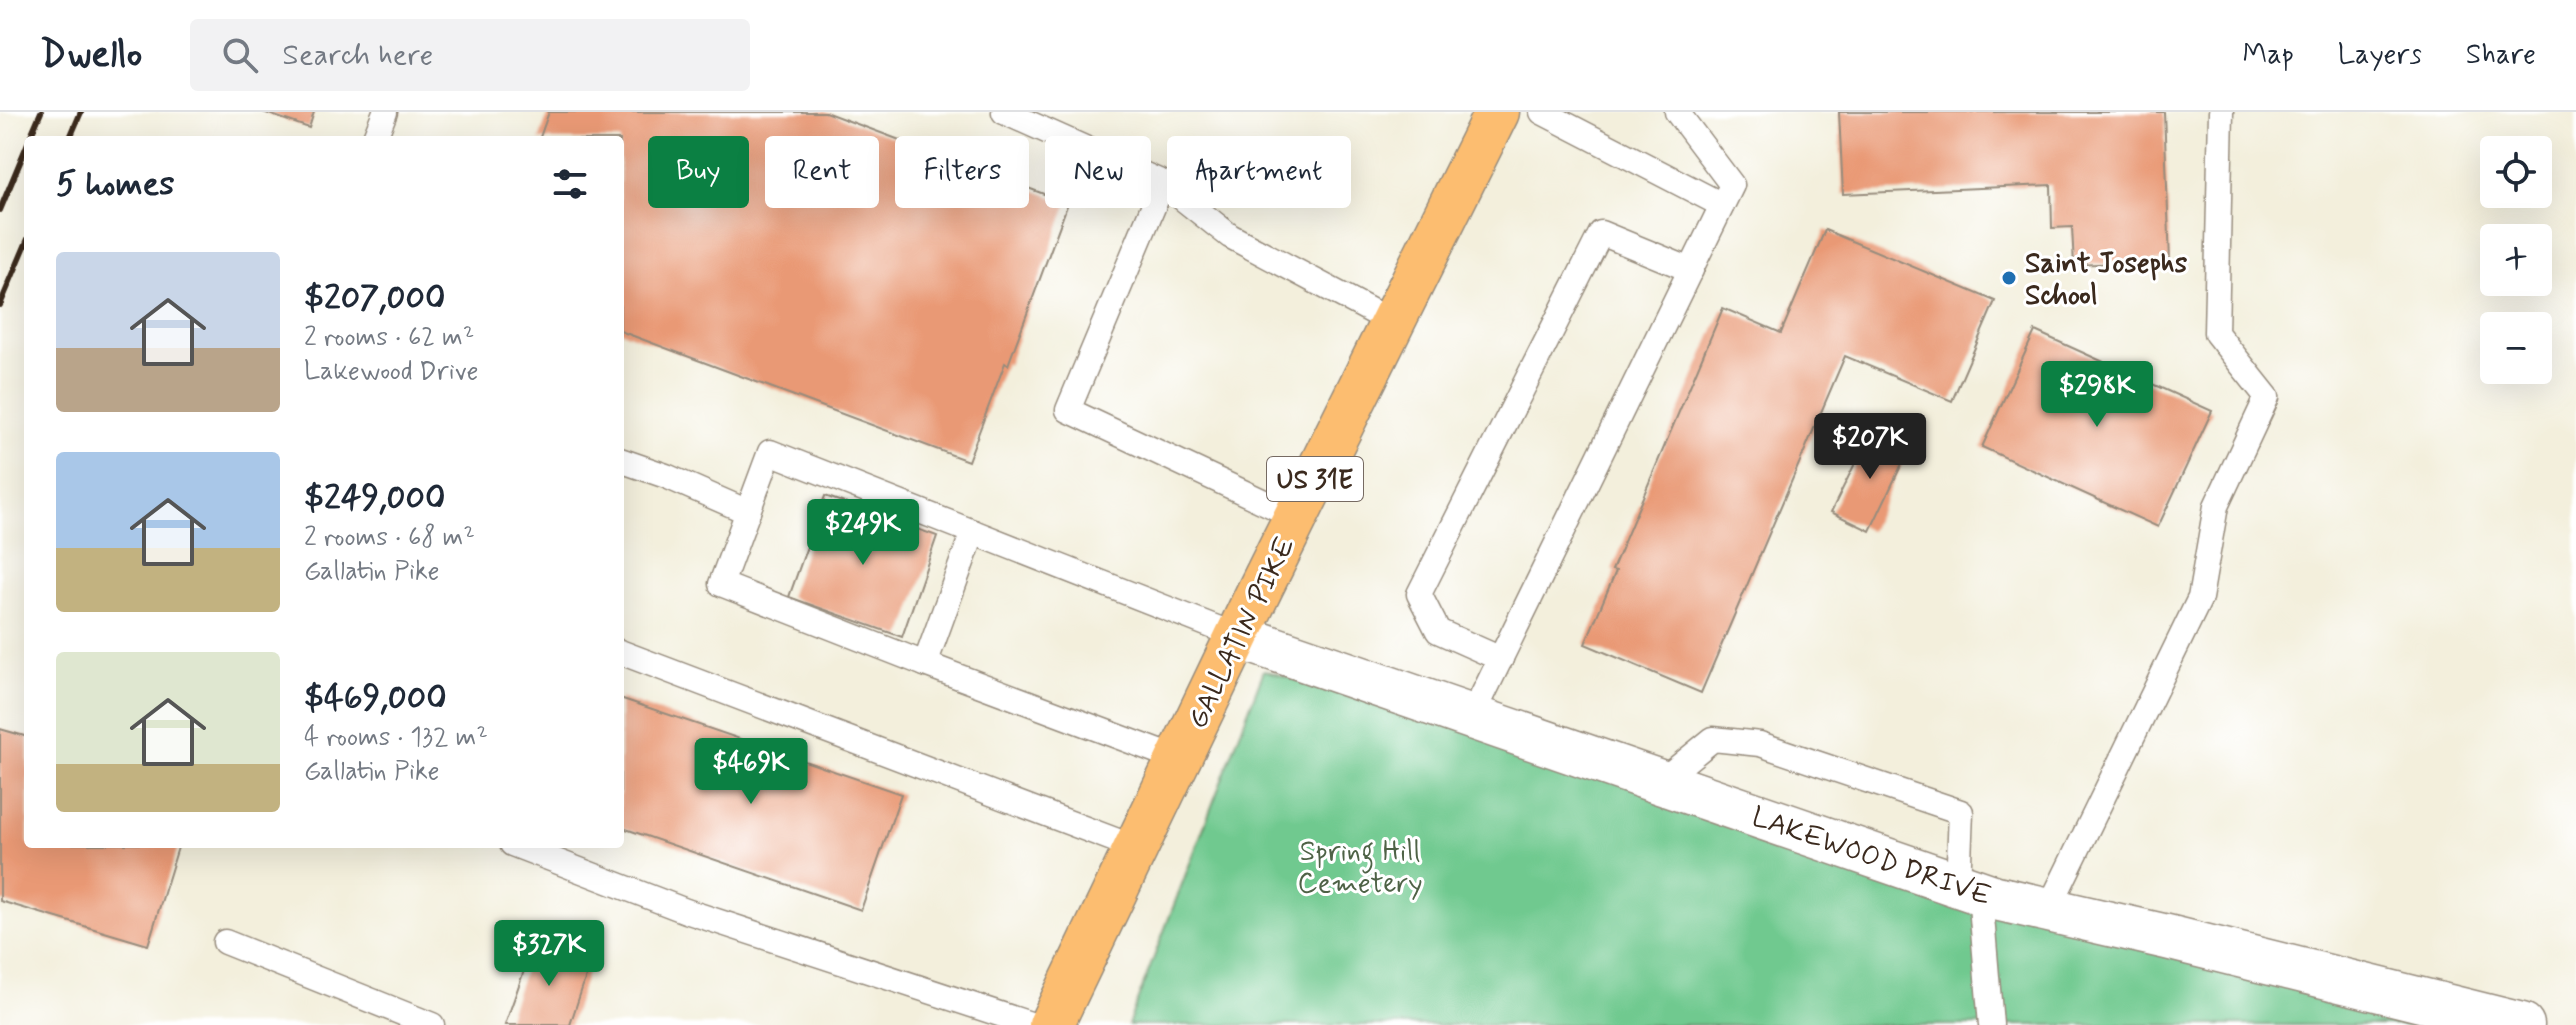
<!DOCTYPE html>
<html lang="en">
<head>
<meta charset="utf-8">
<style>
	body { margin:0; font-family:Mynerve,sans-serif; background:#f2f2f3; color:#1f2937; height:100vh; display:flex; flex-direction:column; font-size:30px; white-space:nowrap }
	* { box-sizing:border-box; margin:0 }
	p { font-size:26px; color:#747a83 }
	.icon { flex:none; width:44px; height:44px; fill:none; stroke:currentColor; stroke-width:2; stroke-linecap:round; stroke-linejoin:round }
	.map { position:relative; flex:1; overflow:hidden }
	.drawer { position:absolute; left:24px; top:24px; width:600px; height:712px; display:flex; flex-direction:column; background:#fff; border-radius:8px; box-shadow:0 8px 32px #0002 }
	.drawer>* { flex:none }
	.top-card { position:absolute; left:648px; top:24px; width:760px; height:72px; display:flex; gap:16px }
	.tools { position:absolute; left:2480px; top:24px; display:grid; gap:16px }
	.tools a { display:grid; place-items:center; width:72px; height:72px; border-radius:8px; background:#fff; box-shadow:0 8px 32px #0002; font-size:40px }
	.price { position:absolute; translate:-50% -68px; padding:0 18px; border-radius:8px; background:#0b8043; color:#fff; font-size:26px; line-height:52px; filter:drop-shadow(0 2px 4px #0008) }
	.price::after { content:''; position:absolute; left:50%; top:48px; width:24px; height:18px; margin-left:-12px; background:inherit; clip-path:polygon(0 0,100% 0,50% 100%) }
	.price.selected { background:#222; color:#fff }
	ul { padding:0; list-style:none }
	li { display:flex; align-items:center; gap:24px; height:200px; padding:0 32px }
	li span { display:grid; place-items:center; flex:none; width:224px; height:160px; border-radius:8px; color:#555 }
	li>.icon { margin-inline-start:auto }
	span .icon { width:96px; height:96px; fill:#fffc; stroke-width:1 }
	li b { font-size:34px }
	h2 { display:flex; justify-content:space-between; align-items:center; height:96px; padding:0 32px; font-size:34px }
	.pill { padding:0 28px; border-radius:8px; background:#fff; box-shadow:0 8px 32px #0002; font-size:28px; line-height:72px }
	.pill.selected { background:#0b8043; color:#fff }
	header { display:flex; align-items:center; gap:48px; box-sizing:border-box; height:112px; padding:0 40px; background:#fff; border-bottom:2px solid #e0e1e3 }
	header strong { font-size:38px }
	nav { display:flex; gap:44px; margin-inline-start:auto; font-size:28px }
	.search { width:560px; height:72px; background:#f2f2f3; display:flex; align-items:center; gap:20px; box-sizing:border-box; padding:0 28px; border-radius:8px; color:#747a83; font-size:30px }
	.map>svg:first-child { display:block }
	.green { fill:#70c98f; stroke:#567a56; stroke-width:2 }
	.building { fill:#e99975 }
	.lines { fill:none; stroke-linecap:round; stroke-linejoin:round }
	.service-casing { stroke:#978c7d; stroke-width:27 }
	.minor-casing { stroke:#978c7d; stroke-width:47 }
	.primary-casing { stroke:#978c7d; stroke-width:47 }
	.service { stroke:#fff; stroke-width:24 }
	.minor { stroke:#fff; stroke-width:44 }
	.primary { stroke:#fcbd6f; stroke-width:44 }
	.rail { stroke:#3b2a1e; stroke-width:6 }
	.poi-dot { fill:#1f6fb2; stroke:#fff; stroke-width:3 }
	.labels { text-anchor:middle; stroke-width:6; stroke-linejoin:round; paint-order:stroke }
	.shield { fill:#fff; stroke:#766a62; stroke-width:2 }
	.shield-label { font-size:26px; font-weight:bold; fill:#3b2a1e }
	.poi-label { font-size:28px; font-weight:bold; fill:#3b2a1e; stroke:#fff; text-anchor:start }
	.street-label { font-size:28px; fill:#3b2a1e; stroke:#fff }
	.park-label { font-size:28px; fill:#4e6246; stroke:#fff }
</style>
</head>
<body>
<header>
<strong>Dwello</strong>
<div class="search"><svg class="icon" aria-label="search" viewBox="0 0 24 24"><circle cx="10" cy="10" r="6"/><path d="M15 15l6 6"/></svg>Search here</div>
<nav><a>Map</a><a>Layers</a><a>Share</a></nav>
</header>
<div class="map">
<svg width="2576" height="913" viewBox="0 0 2576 913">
	<rect width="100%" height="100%" fill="#fff"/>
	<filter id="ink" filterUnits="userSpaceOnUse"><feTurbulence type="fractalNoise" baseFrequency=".0125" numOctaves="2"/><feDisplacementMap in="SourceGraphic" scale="16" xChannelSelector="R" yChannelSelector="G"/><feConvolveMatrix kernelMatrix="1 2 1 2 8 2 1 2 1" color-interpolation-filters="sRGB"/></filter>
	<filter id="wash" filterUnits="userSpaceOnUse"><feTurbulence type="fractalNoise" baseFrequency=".006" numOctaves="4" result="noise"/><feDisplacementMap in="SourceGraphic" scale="32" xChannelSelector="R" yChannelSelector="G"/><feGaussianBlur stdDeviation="1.8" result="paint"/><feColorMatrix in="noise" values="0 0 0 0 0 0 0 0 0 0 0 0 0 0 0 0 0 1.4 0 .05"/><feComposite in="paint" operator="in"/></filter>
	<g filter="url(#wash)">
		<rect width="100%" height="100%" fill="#f3efdc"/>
		<!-- green -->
		<polygon class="green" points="1264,558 2465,913 1128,913"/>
		<g id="blocks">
			<!-- building -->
			<g class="building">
				<polygon points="263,0 314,0 309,16"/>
				<polygon points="549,0 825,0 1068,91 1008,253 1005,251 968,349 620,219 620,28 539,28"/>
				<polygon points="1839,0 2164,0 2170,149 2074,153 2072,115 2052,116 2051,73 1843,82"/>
				<polygon points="1825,118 1995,189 1952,289 1845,244 1701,581 1585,532 1616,459 1612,458 1723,196 1781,221"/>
				<polygon points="2035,219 2212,299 2158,415 1982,335"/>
				<polygon points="1871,319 1909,337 1870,419 1831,400"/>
				<polygon points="825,384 937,424 902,525 789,485"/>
				<polygon points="620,586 901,682 861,798 620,715"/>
				<polygon points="0,617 28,625 28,732 179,732 148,833 0,789"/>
				<polygon points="534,830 591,849 570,913 505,913"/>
			</g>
		</g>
	</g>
	<g filter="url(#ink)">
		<use href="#blocks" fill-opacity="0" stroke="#978c7d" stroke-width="2"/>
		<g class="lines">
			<!-- service casing -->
			<g class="service-casing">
				<g id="service">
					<polyline points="1004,0 1163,71 1068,298 1296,405"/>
					<polyline points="1542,0 1722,93"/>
					<polyline points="374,28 385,0"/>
					<polyline points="1163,71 1230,124 1392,210"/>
					<polyline points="620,348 666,364 748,400"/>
					<polyline points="620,540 1136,736"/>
					<polyline points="1501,547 1438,519 1419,482 1601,121 1691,158"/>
					<polyline points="925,552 721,472 770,340 973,420"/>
					<polyline points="1472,605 1732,73 1677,0"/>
					<polyline points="1178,647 925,552 973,420 1237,524"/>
					<polyline points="1660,670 1713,627 1760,632 1961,700 1958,773"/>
					<polyline points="512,732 686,799 1033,913"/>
					<polyline points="1980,781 1991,913"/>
					<polyline points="2048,798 2200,486 2216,394 2267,285 2216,221 2221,0"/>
					<polyline points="225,830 432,913"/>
				</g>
			</g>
			<!-- minor casing -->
			<g class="minor-casing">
				<polyline id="minor" points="1237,524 1996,786 2167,825 2522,913"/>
			</g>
			<!-- primary casing -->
			<g class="primary-casing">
				<polyline id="primary" points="1051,913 1260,477 1497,0"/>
			</g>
			<!-- service -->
			<use href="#service" class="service"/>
			<!-- minor -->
			<use href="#minor" class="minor"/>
			<!-- primary -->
			<use href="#primary" class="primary"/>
			<!-- rail -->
			<g class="rail">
				<polyline points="29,28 41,0"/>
				<polyline points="69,28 81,0"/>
				<polyline points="0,98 28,31"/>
				<polyline points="0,193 28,127"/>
			</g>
		</g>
	</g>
	<!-- markers -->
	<circle class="poi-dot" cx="2009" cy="166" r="8"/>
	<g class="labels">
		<!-- shield labels -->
		<rect class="shield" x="1267" y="345" width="96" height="44" rx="6"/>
		<g class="shield-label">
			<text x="1315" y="376">US 31E</text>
		</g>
		<!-- poi labels -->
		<g class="poi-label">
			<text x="2025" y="160">Saint Josephs<tspan x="2025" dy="32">School</tspan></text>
		</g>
		<!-- street labels -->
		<g class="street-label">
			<text transform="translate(1240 520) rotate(-64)" y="10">GALLATIN PIKE</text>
			<text transform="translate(1872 743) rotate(19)" y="10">LAKEWOOD DRIVE</text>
		</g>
		<!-- park labels -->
		<g class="park-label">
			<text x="1360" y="748">Spring Hill<tspan x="1360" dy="32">Cemetery</tspan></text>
		</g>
	</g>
</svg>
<div class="tools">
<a><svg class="icon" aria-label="locate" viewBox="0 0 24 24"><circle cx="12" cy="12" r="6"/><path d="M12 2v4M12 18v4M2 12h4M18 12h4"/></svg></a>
<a>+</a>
<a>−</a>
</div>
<b class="price" style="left:2097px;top:317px">$298K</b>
<b class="price selected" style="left:1870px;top:369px">$207K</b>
<b class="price" style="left:863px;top:455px">$249K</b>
<b class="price" style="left:751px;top:694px">$469K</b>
<b class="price" style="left:549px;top:876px">$327K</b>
<div class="top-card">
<a class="pill selected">Buy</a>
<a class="pill">Rent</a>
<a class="pill">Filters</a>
<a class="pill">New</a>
<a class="pill">Apartment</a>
</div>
<section class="drawer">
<h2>5 homes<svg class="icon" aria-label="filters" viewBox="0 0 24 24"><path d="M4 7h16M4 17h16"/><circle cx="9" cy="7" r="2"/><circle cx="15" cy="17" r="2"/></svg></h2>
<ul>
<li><span style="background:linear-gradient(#c9d6e8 60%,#b9a48a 0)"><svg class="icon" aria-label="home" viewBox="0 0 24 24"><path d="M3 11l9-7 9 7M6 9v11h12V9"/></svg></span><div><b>$207,000</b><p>2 rooms · 62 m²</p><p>Lakewood Drive</p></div></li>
<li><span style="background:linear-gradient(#a9c7e8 60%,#c2b280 0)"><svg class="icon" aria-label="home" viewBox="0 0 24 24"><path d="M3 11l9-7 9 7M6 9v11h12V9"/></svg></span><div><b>$249,000</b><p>2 rooms · 68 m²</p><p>Gallatin Pike</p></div></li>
<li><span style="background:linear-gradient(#dfe7d0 70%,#c2b280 0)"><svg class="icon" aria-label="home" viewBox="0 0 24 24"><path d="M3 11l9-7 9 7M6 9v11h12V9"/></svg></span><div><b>$469,000</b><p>4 rooms · 132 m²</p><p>Gallatin Pike</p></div></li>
</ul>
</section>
</div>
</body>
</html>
